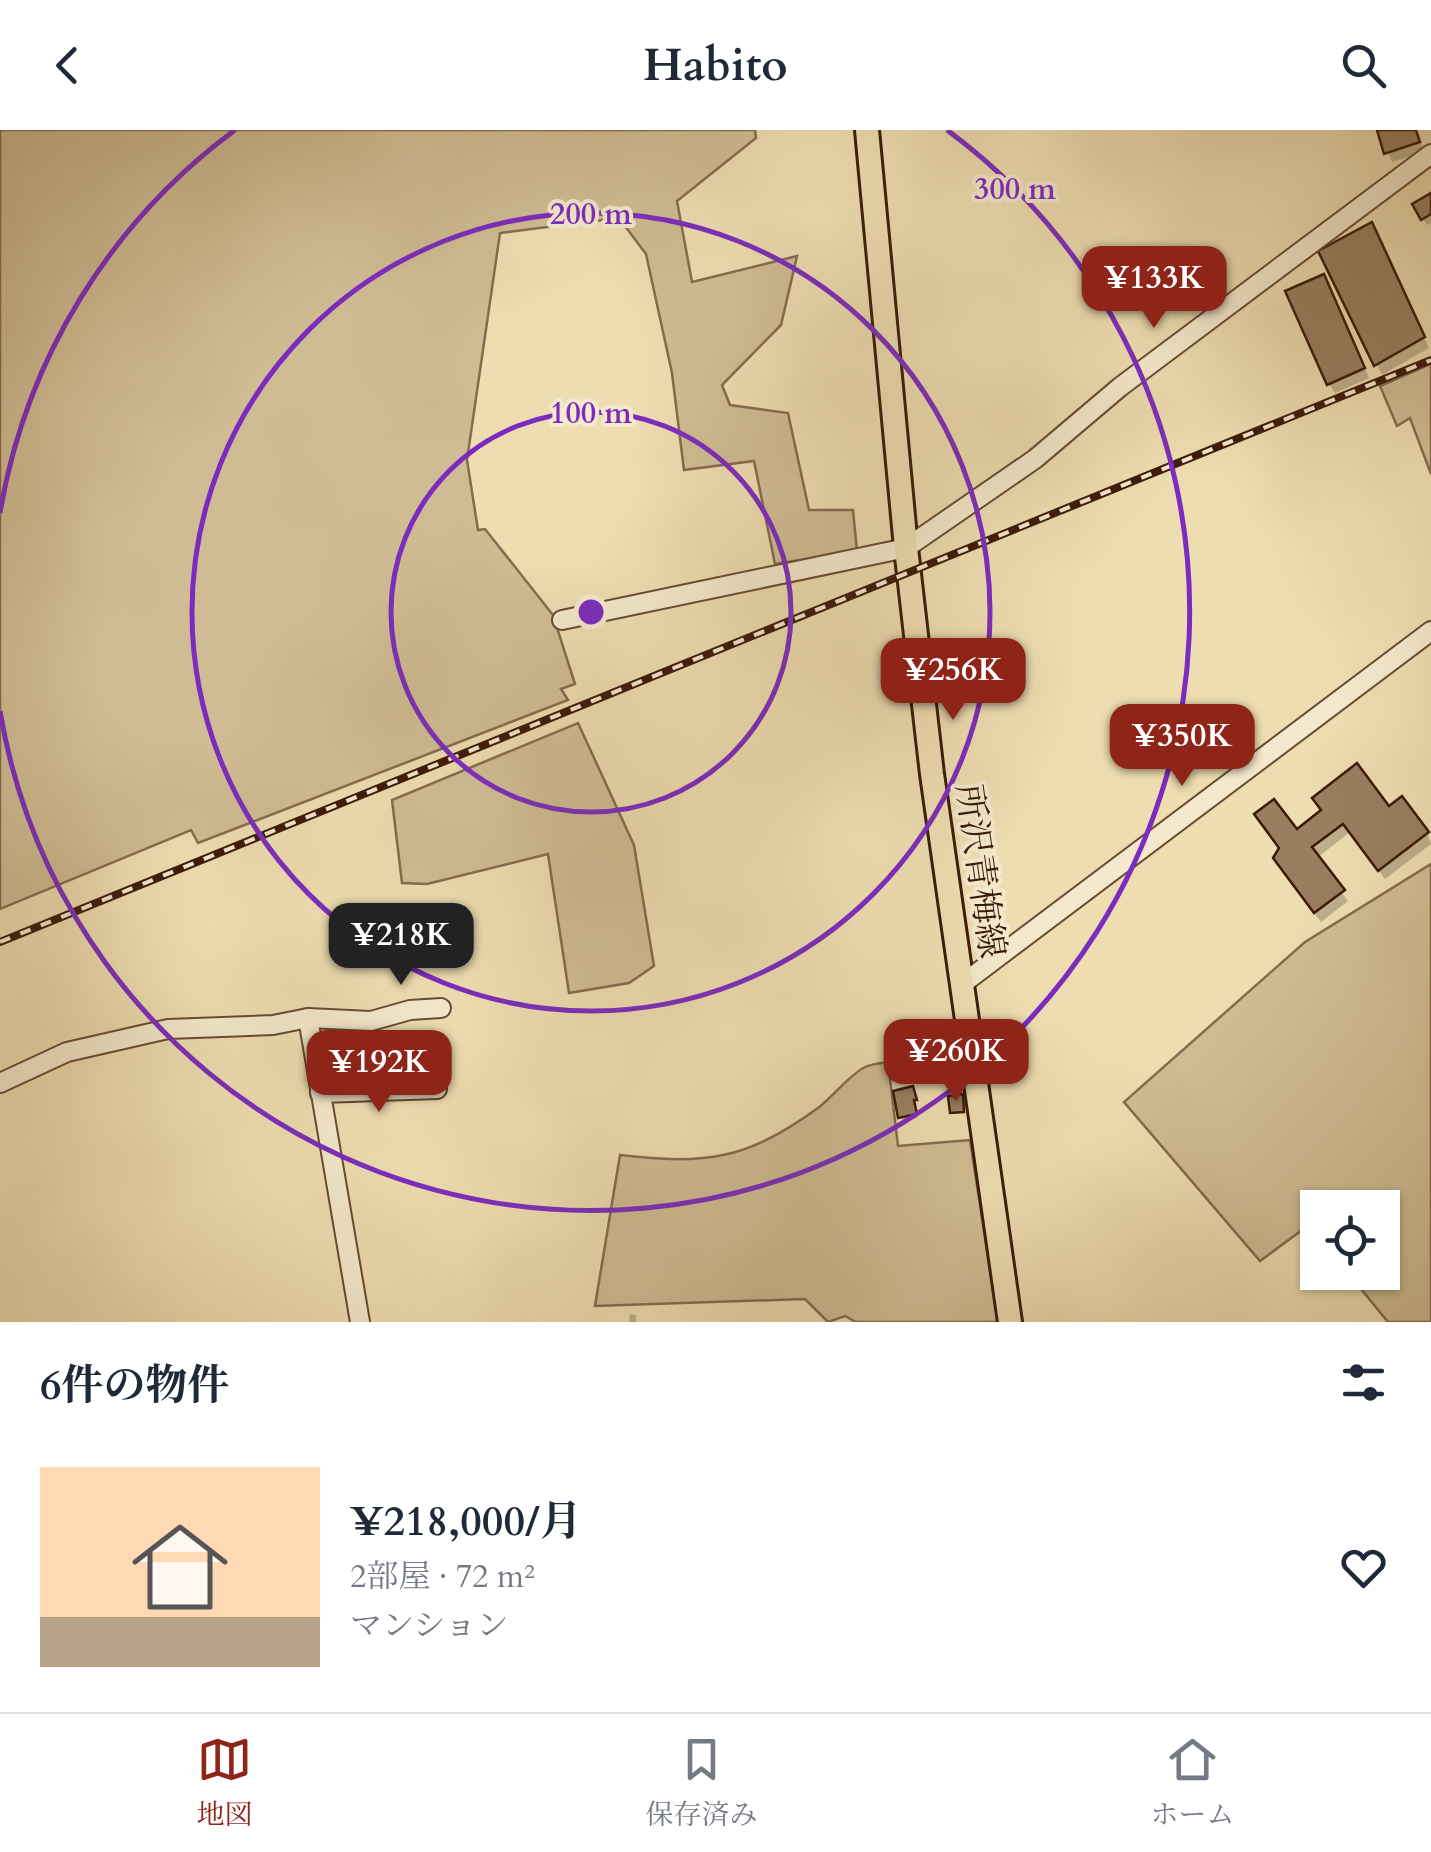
<!DOCTYPE html>
<html lang="ja">
<head>
<meta charset="utf-8">
<style>
	body { margin:0; font-family:Cardo,"Noto Serif JP",serif; background:#f2f2f3; color:#1f2937; height:100vh; display:flex; flex-direction:column; font-size:38px; white-space:nowrap }
	* { box-sizing:border-box; margin:0 }
	p { font-size:32px; color:#747a83 }
	.icon { flex:none; width:55px; height:55px; fill:none; stroke:currentColor; stroke-width:2; stroke-linecap:round; stroke-linejoin:round }
	.map { position:relative; height:1192px; overflow:hidden }
	.drawer { display:flex; flex-direction:column; background:#fff; flex:1 }
	.drawer>* { flex:none }
	.tools { position:absolute; left:1300px; top:1060px; display:grid; gap:20px }
	.tools a { display:grid; place-items:center; width:100px; height:100px; border-radius:0px; background:#fff; box-shadow:0 2px 8px #0004; font-size:50px }
	.price { position:absolute; translate:-50% -85px; padding:0 22px; border-radius:20px; background:#8f2418; color:#fff; font-size:32px; line-height:65px; filter:drop-shadow(0 2px 5px #0008) }
	.price::after { content:''; position:absolute; left:50%; top:60px; width:30px; height:22px; margin-left:-15px; background:inherit; clip-path:polygon(0 0,100% 0,50% 100%) }
	.price.current { background:#222; color:#fff }
	ul { padding:0; list-style:none }
	li { display:flex; align-items:center; gap:30px; height:250px; padding:0 40px }
	li+li { border-top:2px solid #e0e1e3 }
	li span { display:grid; place-items:center; flex:none; width:280px; height:200px; border-radius:0px; color:#555 }
	li>.icon { margin-inline-start:auto }
	span .icon { width:120px; height:120px; fill:#fffc; stroke-width:1 }
	li b { font-size:42px }
	h2 { display:flex; justify-content:space-between; align-items:center; height:120px; padding:0 40px; font-size:42px }
	header { display:flex; justify-content:space-between; align-items:center; height:130px; padding:0 40px; background:#fff; font-size:45px; font-weight:800 }
	.menu { display:flex; justify-content:space-around; align-items:center; height:140px; border-top:2px solid #e0e1e3; background:#fff; font-size:28px; color:#747a83 }
	.menu a { display:grid; justify-items:center; gap:5px }
	.menu .current { color:#8f2418 }
	.map>svg:first-child { display:block }
	.green { fill:#d0bc94; stroke:#866b4e; stroke-width:2.5 }
	.shadow { fill:#0003 }
	.building { fill:#987f60; stroke:#3b1a08; stroke-width:2.5 }
	.lines { fill:none; stroke-linecap:round; stroke-linejoin:round }
	.minor-casing { stroke:#684b32; stroke-width:22 }
	.major-casing { stroke:#3b1a08; stroke-width:28 }
	.minor { stroke:#f4e9cc; stroke-width:18 }
	.major { stroke:#eeddb1; stroke-width:22 }
	.rail-casing { stroke:#3b1a08; stroke-width:8 }
	.rail { stroke:#f4e9cc; stroke-width:4; stroke-dasharray:11; stroke-linecap:butt }
	.ring { fill:none; stroke:#7b2cbf; stroke-width:5 }
	.labels { text-anchor:middle; stroke-width:8; stroke-linejoin:round; paint-order:stroke }
	.street-label { font-size:35px; fill:#3b1a08; stroke:#f4e9cc }
	.centre { fill:#7b2cbf; stroke:#f4e9cc; stroke-width:5 }
	.ring-label { font-size:30px; text-anchor:middle; font-weight:bold; fill:#7b2cbf; stroke:#f4e9cc; stroke-width:8; stroke-linejoin:round; paint-order:stroke }
</style>
</head>
<body>
<header><svg class="icon" aria-label="back" viewBox="0 0 24 24"><path d="M15 5l-7 7 7 7"/></svg>Habito<svg class="icon" aria-label="search" viewBox="0 0 24 24"><circle cx="10" cy="10" r="6"/><path d="M15 15l6 6"/></svg></header>
<div class="map">
<svg width="1431" height="1192" viewBox="0 0 1431 1192">
	<rect width="100%" height="100%" fill="#eeddb1"/>
	<filter id="stains"><feTurbulence type="fractalNoise" baseFrequency=".002" numOctaves="4"/><feColorMatrix values="0 0 0 0 .2 0 0 0 0 .09 0 0 0 0 .02 0 0 0 .5 -.17"/></filter>
	<radialGradient id="worn" r=".72"><stop offset=".6" stop-color="#630" stop-opacity="0"/><stop offset="1" stop-color="#630" stop-opacity=".3"/></radialGradient>
	<!-- green -->
	<g class="green">
		<polygon points="0,0 755,0 756,8 677,71 692,152 797,126 781,195 722,255 730,275 788,283 809,380 853,380 857,421 775,434 754,331 684,340 672,243 646,124 619,88 500,103 467,330 478,400 485,399 553,485 575,554 561,559 568,570 198,713 191,700 0,779"/>
		<polygon points="1431,234 1431,344 1410,288 1397,296 1380,256"/>
		<polygon points="578,593 634,715 654,836 629,853 569,863 548,724 427,754 402,753 392,670"/>
		<polygon points="1431,734 1431,1192 1388,1192 1348,1143 1382,1142 1382,1078 1318,1078 1317,1104 1309,1095 1260,1131 1124,972 1305,812"/>
		<path d="M888 932 898 1016 970 1010 998 1192H856L845 1186 828 1192 805 1169 595 1176 620 1025C706 1035 746 1030 818 978 834 966 848 946 865 937 871 934 881 933 888 932Z"/>
	</g>
	<!-- shadow -->
	<g class="shadow">
		<polygon points="1379,0 1417,0 1424,22 1392,32"/>
		<polygon points="1431,66 1431,93 1427,95 1415,75"/>
		<polygon points="1376,105 1429,218 1382,245 1322,122"/>
		<polygon points="1328,157 1369,248 1335,263 1329,254"/>
		<polygon points="1401,669 1427,703 1431,714 1385,749 1350,702 1317,728 1348,771 1321,792 1281,738 1296,702 1388,679"/>
		<polygon points="947,926 951,938 919,945 916,941"/>
		<polygon points="914,963 917,988 903,991 901,987"/>
		<polygon points="630,1184 636,1185 636,1192 629,1192"/>
	</g>
	<!-- building -->
	<g class="building">
		<polygon points="1377,0 1416,0 1420,12 1384,24"/>
		<polygon points="1431,63 1431,84 1421,90 1412,74"/>
		<polygon points="1372,92 1425,207 1374,236 1318,121"/>
		<polygon points="1324,144 1365,238 1327,255 1285,161"/>
		<polygon points="1357,633 1389,676 1402,666 1429,702 1378,741 1343,694 1312,717 1345,760 1314,783 1273,728 1279,718 1254,684 1274,669 1297,699 1321,680 1312,668"/>
		<polygon points="946,919 950,934 914,942 913,929"/>
		<polygon points="913,956 917,970 914,970 917,984 898,988 893,961"/>
		<polygon points="963,964 964,982 950,983 948,966"/>
	</g>
	<g class="lines">
		<!-- minor casing -->
		<g class="minor-casing">
			<g id="minor">
				<polyline points="562,490 906,418 1035,329 1120,257 1431,24"/>
				<polyline points="961,855 1431,501"/>
				<polyline points="308,888 360,1192"/>
				<polyline points="0,953 67,922 168,899 273,895 308,888 371,891 410,880 441,878"/>
				<polyline points="320,963 437,959"/>
			</g>
		</g>
		<!-- major casing -->
		<g class="major-casing">
			<polyline id="major" points="867,0 906,418 932,644 1010,1192"/>
		</g>
		<!-- minor -->
		<use href="#minor" class="minor"/>
		<!-- major -->
		<use href="#major" class="major"/>
		<!-- rail casing -->
		<g class="rail-casing">
			<polyline id="rail" points="0,812 1431,230"/>
		</g>
		<!-- rail -->
		<use href="#rail" class="rail"/>
	</g>
	<!-- distance rings -->
	<g class="ring">
		<circle cx="591" cy="482" r="200"/>
		<circle cx="591" cy="482" r="399"/>
		<path d="M0 383A599 599 0 0 1 235 0M947 0A599 599 0 1 1 0 581"/>
	</g>
	<g class="labels">
		<!-- street labels -->
		<g class="street-label">
			<text transform="translate(981 741) rotate(82)" y="12">所沢青梅線</text>
		</g>
	</g>
	<circle cx="591" cy="482" r="15" class="centre"/>
	<g class="ring-label">
		<text x="1015" y="69">300 m</text>
		<text x="591" y="94">200 m</text>
		<text x="591" y="293">100 m</text>
	</g>
	<rect width="100%" height="100%" filter="url(#stains)"/>
	<rect width="100%" height="100%" fill="url(#worn)"/>
</svg>
<div class="tools">
<a><svg class="icon" aria-label="locate" viewBox="0 0 24 24"><circle cx="12" cy="12" r="6"/><path d="M12 2v4M12 18v4M2 12h4M18 12h4"/></svg></a>
</div>
<b class="price" style="left:1154px;top:201px">¥133K</b>
<b class="price" style="left:953px;top:593px">¥256K</b>
<b class="price" style="left:1182px;top:659px">¥350K</b>
<b class="price current" style="left:401px;top:858px">¥218K</b>
<b class="price" style="left:956px;top:974px">¥260K</b>
<b class="price" style="left:379px;top:985px">¥192K</b>
</div>
<section class="drawer">
<h2>6件の物件<svg class="icon" aria-label="filters" viewBox="0 0 24 24"><path d="M4 7h16M4 17h16"/><circle cx="9" cy="7" r="2"/><circle cx="15" cy="17" r="2"/></svg></h2>
<ul>
<li><span style="background:linear-gradient(#ffd9b3 75%,#b9a48a 0)"><svg class="icon" aria-label="home" viewBox="0 0 24 24"><path d="M3 11l9-7 9 7M6 9v11h12V9"/></svg></span><div><b>¥218,000/月</b><p>2部屋 · 72 m²</p><p>マンション</p></div><svg class="icon" aria-label="heart" viewBox="0 0 24 24"><path d="M12 20l-8-8c-3-5 5-10 8-4 3-6 11-1 8 4z"/></svg></li>
</ul>
</section>
<nav class="menu">
<a class="current"><svg class="icon" aria-label="map" viewBox="0 0 24 24"><path d="M3 6l6-2 6 2 6-2v14l-6 2-6-2-6 2zM9 4v14M15 6v14"/></svg>地図</a>
<a><svg class="icon" aria-label="saved" viewBox="0 0 24 24"><path d="M7 4h10v16l-5-4-5 4z"/></svg>保存済み</a>
<a><svg class="icon" aria-label="home" viewBox="0 0 24 24"><path d="M3 11l9-7 9 7M6 9v11h12V9"/></svg>ホーム</a>
</nav>
</body>
</html>
